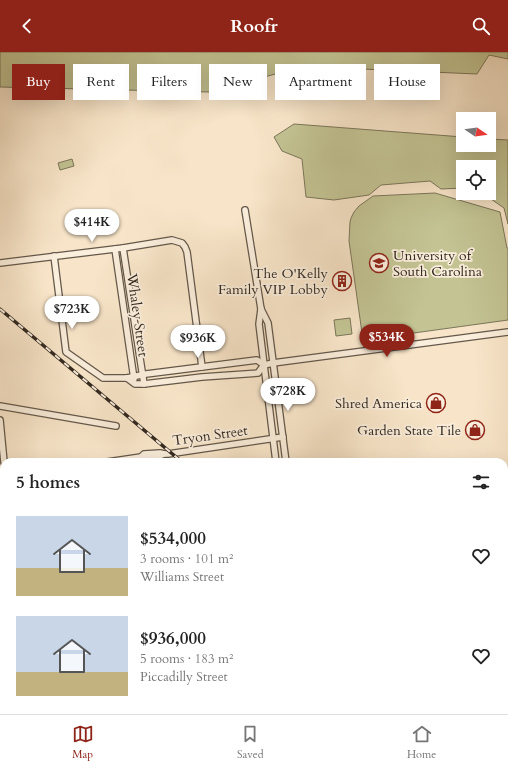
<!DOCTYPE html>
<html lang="en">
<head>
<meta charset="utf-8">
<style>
	body { margin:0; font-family:Cardo,serif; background:#f2f2f2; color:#222; height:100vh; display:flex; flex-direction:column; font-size:15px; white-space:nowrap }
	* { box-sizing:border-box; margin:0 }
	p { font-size:13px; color:#767676 }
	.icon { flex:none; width:22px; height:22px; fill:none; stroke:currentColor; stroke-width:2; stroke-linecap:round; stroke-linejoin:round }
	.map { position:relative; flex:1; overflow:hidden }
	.details { position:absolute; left:0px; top:406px; width:508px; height:256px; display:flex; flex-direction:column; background:#fff; border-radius:12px 12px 0 0; box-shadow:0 4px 16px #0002 }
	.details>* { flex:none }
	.banner { position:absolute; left:12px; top:12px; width:484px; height:36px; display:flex; gap:8px }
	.needle { width:26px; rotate:103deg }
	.controls { position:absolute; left:456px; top:60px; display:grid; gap:8px }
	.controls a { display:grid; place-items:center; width:40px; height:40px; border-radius:0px; background:#fff; box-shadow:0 4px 16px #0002; font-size:20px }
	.price { position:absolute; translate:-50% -34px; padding:0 9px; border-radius:14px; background:#fff; color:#222; font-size:13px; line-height:26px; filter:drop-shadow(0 1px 2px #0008) }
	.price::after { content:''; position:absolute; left:50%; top:24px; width:12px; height:9px; margin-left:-6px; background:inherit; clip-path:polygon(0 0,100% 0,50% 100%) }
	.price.current { background:#8f2418; color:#fff }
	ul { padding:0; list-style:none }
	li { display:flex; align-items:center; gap:12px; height:100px; padding:0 16px }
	li span { display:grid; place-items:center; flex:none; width:112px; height:80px; border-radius:0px; color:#555 }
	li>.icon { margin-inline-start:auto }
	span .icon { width:48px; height:48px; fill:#fffc; stroke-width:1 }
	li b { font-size:17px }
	h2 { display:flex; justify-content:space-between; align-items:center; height:48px; padding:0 16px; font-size:17px }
	.chip { padding:0 14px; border-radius:0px; background:#fff; box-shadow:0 4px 16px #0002; font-size:14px; line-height:36px }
	.chip.current { background:#8f2418; color:#fff }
	header { display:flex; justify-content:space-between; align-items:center; height:52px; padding:0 16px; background:#8f2418; color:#fff; font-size:18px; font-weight:800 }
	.dock { display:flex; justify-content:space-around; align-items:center; height:56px; border-top:1px solid #e0e0e0; background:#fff; font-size:11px; color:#767676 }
	.dock a { display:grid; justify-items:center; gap:2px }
	.dock .current { color:#8f2418 }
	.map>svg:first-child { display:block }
	.green { fill:#c3c393; stroke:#7b765a }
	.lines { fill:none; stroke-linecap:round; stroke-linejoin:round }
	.minor-casing { stroke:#64584a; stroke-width:8 }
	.secondary-casing { stroke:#332920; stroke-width:10 }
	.minor { stroke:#faeedc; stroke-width:5.5 }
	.secondary { stroke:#faeedc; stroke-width:8 }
	.rail-casing { stroke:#332920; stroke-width:3.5 }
	.rail { stroke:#faeedc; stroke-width:2; stroke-dasharray:6; stroke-linecap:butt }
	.labels { text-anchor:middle; stroke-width:3.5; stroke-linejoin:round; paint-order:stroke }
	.poi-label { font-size:14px; fill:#332920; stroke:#faeedc; text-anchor:end }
	.street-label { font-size:14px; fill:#332920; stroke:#faeedc }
</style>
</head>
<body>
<header><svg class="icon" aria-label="back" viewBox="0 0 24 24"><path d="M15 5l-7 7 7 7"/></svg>Roofr<svg class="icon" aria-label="search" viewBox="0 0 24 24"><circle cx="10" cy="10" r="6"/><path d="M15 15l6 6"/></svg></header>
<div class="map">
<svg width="508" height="662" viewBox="0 0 508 662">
	<rect width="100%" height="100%" fill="#f8e5c9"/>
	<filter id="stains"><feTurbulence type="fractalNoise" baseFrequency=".005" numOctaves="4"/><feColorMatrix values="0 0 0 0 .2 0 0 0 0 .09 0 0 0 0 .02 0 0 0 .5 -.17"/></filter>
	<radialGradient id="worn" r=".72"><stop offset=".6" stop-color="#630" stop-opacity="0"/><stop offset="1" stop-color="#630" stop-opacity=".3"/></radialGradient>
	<!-- green -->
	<g class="green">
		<polygon points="0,0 508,0 508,7 489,3 477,22 339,16 279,21 210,40 0,35"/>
		<polygon points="294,72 463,85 463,93 489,93 489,87 508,88 508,172 504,156 491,147 480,141 489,141 489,115 463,115 463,136 441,137 430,129 381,133 369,143 334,148 306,145 302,107 282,99 274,85"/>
		<polygon points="72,107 74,114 60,118 58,111"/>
		<polygon points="435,141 500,160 507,196 508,196 508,268 363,288 349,189 350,170 351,166 354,160 359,154 373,144"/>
		<polygon points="350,266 352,282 336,284 334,268"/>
		<polygon points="231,658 313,658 313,662 232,662"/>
		<polygon points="449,658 480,658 480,662 454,662"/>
	</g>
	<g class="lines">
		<!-- minor casing -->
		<g class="minor-casing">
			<g id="minor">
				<polyline points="245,158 261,257 268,271 286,410"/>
				<polyline points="123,196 144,332"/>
				<polyline points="115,197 134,327"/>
				<polyline points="54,204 66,300 103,326 127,326 146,322 257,308 264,313"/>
				<polyline points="0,211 123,196 172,188 182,191 185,195 187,200 202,315"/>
				<polyline points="261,257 259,272 276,410"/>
				<polyline points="127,326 135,332 144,332 202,325 258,321 264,313 273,311 508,280"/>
				<polyline points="0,354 116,374"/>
				<polyline points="0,368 4,410"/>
				<polyline points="141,405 144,402 160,401 164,402 168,402 283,385"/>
				<path d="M107 410 141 405C148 407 158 406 164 402"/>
				<polyline points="36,658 37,662"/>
				<polyline points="318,658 319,662"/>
			</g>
		</g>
		<!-- secondary casing -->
		<g class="secondary-casing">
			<g id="secondary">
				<polyline points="504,423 508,422"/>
				<polyline points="175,658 175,662"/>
			</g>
		</g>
		<!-- minor -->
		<use href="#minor" class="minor"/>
		<!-- secondary -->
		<use href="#secondary" class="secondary"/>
		<!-- rail casing -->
		<g class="rail-casing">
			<g id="rail">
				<polyline points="0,257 182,410"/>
				<polyline points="424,658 426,662"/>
				<polyline points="442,658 446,662"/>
			</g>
		</g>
		<!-- rail -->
		<use href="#rail" class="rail"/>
	</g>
	<!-- icons -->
	<defs>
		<g id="university-ring" transform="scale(1)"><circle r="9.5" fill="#faeedc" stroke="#8f2418" stroke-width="1.5"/><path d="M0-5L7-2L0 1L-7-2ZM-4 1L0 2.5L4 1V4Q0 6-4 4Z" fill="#8f2418"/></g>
		<g id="building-ring" transform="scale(1)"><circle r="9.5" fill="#faeedc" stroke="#8f2418" stroke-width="1.5"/><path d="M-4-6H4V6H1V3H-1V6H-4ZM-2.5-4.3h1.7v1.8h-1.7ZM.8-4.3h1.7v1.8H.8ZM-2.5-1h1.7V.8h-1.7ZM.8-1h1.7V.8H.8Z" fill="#8f2418"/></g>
		<g id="shop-ring" transform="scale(1)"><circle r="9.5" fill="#faeedc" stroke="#8f2418" stroke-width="1.5"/><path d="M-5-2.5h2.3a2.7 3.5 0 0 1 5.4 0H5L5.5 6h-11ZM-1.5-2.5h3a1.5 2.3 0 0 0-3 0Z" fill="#8f2418"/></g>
	</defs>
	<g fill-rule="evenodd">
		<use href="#university-ring" x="379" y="211"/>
		<use href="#building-ring" x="342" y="229"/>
		<use href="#shop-ring" x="436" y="351"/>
		<use href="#shop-ring" x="475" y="378"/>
	</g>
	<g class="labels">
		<!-- poi labels -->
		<g class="poi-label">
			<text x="393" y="208" text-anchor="start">University of<tspan x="393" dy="16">South Carolina</tspan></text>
			<text x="328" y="226">The O'Kelly<tspan x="328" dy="16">Family VIP Lobby</tspan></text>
			<text x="422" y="356">Shred America</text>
			<text x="461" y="383">Garden State Tile</text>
		</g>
		<!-- street labels -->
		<g class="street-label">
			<text transform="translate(138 263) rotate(82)" y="5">Whaley Street</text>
			<text transform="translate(210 383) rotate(-8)" y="5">Tryon Street</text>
		</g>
	</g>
	<rect width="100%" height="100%" filter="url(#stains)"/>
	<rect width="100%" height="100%" fill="url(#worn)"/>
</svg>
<div class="controls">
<a><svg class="needle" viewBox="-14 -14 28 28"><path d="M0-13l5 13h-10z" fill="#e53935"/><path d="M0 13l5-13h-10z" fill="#767676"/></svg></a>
<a><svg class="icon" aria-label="locate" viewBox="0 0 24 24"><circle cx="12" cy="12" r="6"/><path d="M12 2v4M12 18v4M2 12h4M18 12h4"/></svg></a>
</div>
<b class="price" style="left:92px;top:191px">$414K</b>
<b class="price" style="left:72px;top:278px">$723K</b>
<b class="price current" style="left:387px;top:306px">$534K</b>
<b class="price" style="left:198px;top:307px">$936K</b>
<b class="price" style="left:288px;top:360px">$728K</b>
<div class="banner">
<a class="chip current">Buy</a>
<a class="chip">Rent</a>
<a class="chip">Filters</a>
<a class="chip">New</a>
<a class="chip">Apartment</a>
<a class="chip">House</a>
</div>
<section class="details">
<h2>5 homes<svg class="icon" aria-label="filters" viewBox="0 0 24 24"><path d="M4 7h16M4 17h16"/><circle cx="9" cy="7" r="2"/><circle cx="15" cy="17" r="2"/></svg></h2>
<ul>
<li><span style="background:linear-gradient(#c9d6e8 65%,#c2b280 0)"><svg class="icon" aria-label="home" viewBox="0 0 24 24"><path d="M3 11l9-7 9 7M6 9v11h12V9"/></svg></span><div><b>$534,000</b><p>3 rooms · 101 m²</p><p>Williams Street</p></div><svg class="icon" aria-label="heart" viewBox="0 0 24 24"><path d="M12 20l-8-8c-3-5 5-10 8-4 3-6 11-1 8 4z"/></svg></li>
<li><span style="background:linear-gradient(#c9d6e8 70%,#c2b280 0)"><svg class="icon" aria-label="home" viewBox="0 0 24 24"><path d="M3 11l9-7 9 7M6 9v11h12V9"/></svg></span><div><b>$936,000</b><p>5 rooms · 183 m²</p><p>Piccadilly Street</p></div><svg class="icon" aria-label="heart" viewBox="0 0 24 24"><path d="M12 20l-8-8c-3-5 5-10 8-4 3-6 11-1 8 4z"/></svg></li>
</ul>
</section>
</div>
<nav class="dock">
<a class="current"><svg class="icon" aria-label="map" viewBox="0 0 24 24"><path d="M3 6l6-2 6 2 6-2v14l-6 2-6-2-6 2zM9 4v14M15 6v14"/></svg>Map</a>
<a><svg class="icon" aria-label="saved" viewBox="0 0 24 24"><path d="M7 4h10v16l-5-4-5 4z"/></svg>Saved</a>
<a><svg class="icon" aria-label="home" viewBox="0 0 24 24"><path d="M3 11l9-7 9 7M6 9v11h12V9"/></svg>Home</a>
</nav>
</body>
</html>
